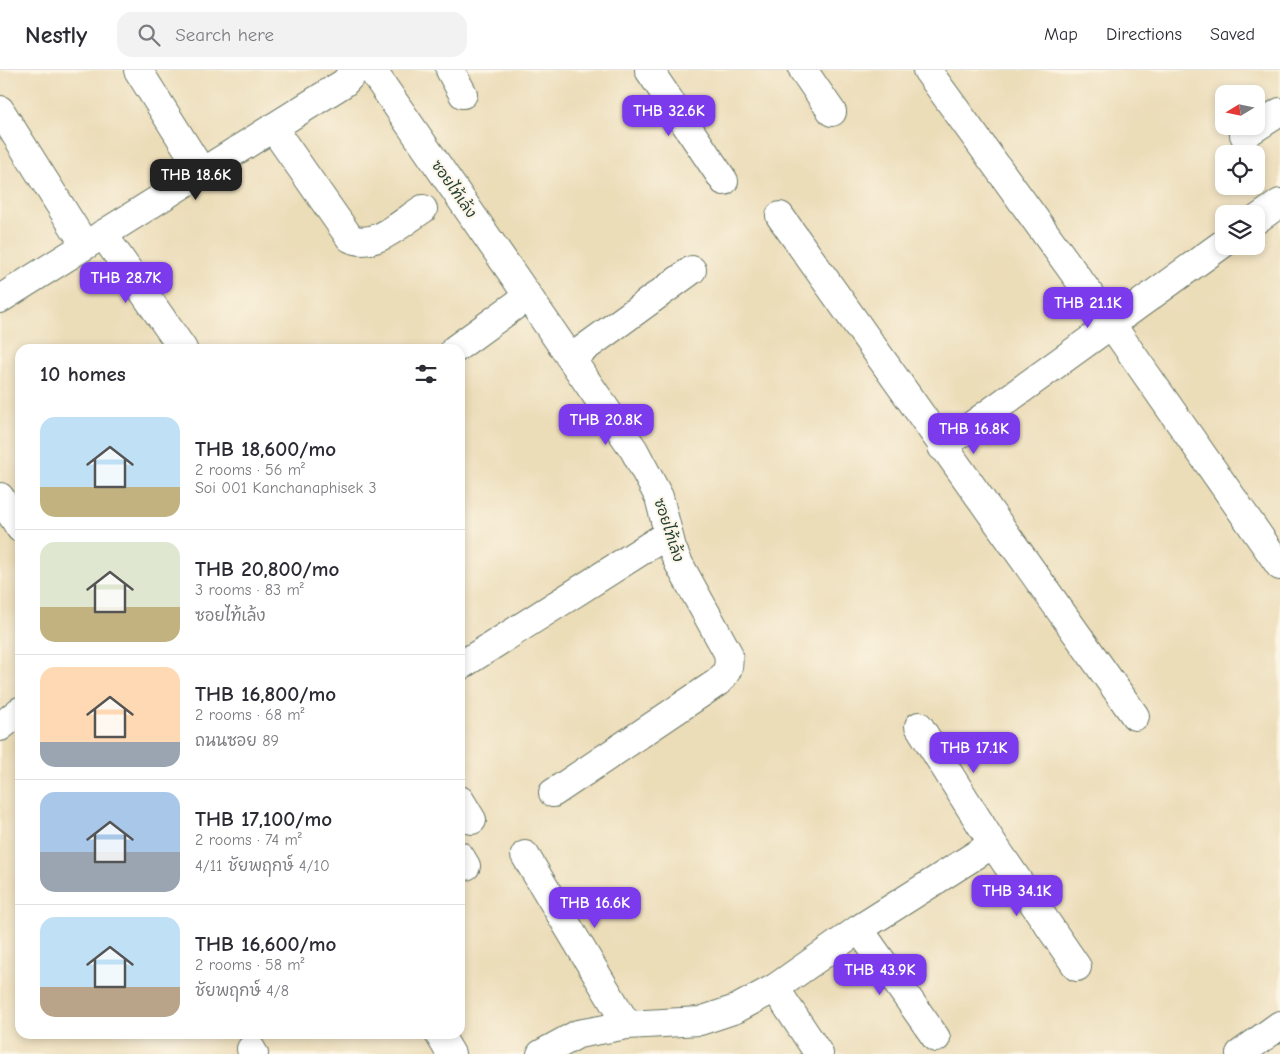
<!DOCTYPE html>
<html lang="en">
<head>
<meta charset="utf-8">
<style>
	body { margin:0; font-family:"Comic Neue","Playpen Sans Thai",sans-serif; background:#f2f2f3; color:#2b2b33; height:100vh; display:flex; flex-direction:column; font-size:19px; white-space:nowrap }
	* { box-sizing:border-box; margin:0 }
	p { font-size:16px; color:#7c7c81 }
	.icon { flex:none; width:28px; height:28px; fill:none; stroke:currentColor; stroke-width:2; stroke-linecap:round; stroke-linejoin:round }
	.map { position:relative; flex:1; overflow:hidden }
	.panel { position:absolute; left:15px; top:274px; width:450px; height:695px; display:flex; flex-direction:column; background:#fff; border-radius:15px; box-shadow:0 2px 8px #0003 }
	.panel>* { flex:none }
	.needle { width:32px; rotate:260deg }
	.tools { position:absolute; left:1215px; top:15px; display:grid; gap:10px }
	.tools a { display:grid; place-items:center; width:50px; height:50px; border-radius:10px; background:#fff; box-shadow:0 2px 8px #0003; font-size:25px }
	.price { position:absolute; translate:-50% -42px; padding:0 11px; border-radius:10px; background:#7c3aed; color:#fff; font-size:16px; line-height:32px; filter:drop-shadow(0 1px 2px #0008) }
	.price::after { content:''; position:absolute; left:50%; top:30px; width:15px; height:11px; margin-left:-8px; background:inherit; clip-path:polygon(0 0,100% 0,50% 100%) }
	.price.active { background:#222; color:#fff }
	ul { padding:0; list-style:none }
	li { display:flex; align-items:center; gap:15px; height:125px; padding:0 25px }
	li+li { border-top:1px solid #e1e1e2 }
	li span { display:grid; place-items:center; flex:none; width:140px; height:100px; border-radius:15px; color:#555 }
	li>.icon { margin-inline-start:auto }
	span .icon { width:60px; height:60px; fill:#fffc; stroke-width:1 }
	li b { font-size:21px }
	h2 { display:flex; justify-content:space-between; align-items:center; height:60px; padding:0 25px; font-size:21px }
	header { display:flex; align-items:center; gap:30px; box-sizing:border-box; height:70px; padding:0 25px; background:#fff; border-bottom:1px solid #e1e1e2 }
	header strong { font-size:24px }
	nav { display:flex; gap:28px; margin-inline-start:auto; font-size:18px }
	.search { width:350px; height:45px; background:#f2f2f3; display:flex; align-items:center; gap:12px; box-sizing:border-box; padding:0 18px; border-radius:15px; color:#7c7c81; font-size:19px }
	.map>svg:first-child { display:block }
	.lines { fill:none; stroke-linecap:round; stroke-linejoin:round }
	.minor-casing { stroke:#677563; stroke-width:30 }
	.minor { stroke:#fff; stroke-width:28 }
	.labels { text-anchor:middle; stroke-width:4; stroke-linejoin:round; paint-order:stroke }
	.street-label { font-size:15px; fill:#1f3d34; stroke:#fcf5e5 }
</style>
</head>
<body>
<header>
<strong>Nestly</strong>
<div class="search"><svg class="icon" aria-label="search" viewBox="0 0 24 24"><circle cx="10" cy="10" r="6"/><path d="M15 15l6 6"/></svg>Search here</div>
<nav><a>Map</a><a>Directions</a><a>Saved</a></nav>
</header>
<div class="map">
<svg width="1280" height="984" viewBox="0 0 1280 984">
	<rect width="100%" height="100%" fill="#fcf5e5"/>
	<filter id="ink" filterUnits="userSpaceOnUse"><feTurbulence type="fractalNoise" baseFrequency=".02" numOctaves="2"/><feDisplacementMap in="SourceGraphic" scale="10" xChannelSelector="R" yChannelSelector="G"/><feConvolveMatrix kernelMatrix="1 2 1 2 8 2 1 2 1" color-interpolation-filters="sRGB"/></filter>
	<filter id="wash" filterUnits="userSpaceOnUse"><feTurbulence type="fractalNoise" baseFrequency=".0096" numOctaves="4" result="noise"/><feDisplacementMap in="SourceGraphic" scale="20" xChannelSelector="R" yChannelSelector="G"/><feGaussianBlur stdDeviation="1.12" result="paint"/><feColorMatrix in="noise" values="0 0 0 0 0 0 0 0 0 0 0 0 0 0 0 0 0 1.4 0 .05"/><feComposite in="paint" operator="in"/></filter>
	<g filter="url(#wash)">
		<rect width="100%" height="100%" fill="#ecddb9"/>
	</g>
	<g filter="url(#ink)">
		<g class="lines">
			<!-- minor casing -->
			<g class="minor-casing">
				<g id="minor">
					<polyline points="138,0 202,102"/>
					<path d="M372 0 634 380 659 427 672 478 679 494 728 583C730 597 728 602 718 612L553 723"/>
					<polyline points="450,0 463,24"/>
					<polyline points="649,0 724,111"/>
					<polyline points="803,0 832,42"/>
					<polyline points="927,0 1111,254 1280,496"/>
					<polyline points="0,40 85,175"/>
					<path d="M273 58 350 168C375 180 402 152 423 139"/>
					<polyline points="1244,65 1280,42"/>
					<polyline points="780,146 1135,646"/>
					<polyline points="1256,150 1280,133"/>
					<polyline points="103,164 183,279"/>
					<polyline points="0,229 344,13 356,0"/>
					<polyline points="455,279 528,226"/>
					<polyline points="571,288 692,200"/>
					<polyline points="942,377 1224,173"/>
					<polyline points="0,427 20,458"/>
					<polyline points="460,596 668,464"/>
					<polyline points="919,656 993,774 1077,897"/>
					<polyline points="0,657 20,641"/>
					<polyline points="460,730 472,750"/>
					<polyline points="525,785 627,955"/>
					<polyline points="460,786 466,796"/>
					<polyline points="859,859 936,968"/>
					<polyline points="775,918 819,984"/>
					<polyline points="439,964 451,984"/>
					<polyline points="251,979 254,984"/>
					<polyline points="541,984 578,964 627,955 700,951 736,939 775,918 859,859 993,774"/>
					<polyline points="1240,984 1280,955"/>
				</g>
			</g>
			<!-- minor -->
			<use href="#minor" class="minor"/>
		</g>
	</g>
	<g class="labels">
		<!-- street labels -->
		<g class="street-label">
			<text transform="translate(454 119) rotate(55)" y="5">ซอยไท้เล้ง</text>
			<text transform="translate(669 460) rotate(72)" y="5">ซอยไท้เล้ง</text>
		</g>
	</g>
</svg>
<div class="tools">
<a><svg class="needle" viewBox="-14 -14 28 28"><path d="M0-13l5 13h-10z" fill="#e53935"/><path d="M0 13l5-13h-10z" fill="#7c7c81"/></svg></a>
<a><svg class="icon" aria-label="locate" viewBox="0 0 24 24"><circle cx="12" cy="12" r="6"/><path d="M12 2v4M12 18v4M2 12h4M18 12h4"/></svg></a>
<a><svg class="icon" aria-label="layers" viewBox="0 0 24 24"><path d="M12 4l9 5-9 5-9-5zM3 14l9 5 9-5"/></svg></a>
</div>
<b class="price" style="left:669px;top:67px">THB 32.6K</b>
<b class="price active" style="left:196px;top:131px">THB 18.6K</b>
<b class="price" style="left:126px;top:234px">THB 28.7K</b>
<b class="price" style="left:1088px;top:259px">THB 21.1K</b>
<b class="price" style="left:606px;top:376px">THB 20.8K</b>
<b class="price" style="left:974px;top:385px">THB 16.8K</b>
<b class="price" style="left:974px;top:704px">THB 17.1K</b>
<b class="price" style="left:1017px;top:847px">THB 34.1K</b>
<b class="price" style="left:595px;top:859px">THB 16.6K</b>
<b class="price" style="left:880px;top:926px">THB 43.9K</b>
<section class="panel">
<h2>10 homes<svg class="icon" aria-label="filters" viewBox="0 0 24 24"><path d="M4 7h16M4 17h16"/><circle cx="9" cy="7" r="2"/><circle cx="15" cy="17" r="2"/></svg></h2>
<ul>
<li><span style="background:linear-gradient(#bfe0f5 70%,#c2b280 0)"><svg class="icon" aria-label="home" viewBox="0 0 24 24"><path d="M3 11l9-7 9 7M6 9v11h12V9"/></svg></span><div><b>THB 18,600/mo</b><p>2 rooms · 56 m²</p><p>Soi 001 Kanchanaphisek 3</p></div></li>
<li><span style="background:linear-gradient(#dfe7d0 65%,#c2b280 0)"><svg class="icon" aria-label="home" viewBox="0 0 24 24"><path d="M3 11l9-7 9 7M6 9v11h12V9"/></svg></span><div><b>THB 20,800/mo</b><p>3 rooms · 83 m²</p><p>ซอยไท้เล้ง</p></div></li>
<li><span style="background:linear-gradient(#ffd9b3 75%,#9aa5b1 0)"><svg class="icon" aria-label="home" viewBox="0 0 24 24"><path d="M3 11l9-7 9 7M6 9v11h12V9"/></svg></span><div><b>THB 16,800/mo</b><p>2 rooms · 68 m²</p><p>ถนนซอย 89</p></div></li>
<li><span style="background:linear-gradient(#a9c7e8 60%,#9aa5b1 0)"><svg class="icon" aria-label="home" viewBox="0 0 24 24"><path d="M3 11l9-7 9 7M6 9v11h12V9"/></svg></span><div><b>THB 17,100/mo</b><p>2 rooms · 74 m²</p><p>4/11 ชัยพฤกษ์ 4/10</p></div></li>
<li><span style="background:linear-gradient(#bfe0f5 70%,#b9a48a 0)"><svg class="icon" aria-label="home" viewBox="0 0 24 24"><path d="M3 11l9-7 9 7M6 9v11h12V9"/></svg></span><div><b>THB 16,600/mo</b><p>2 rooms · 58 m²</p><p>ชัยพฤกษ์ 4/8</p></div></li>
</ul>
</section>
</div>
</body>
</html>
